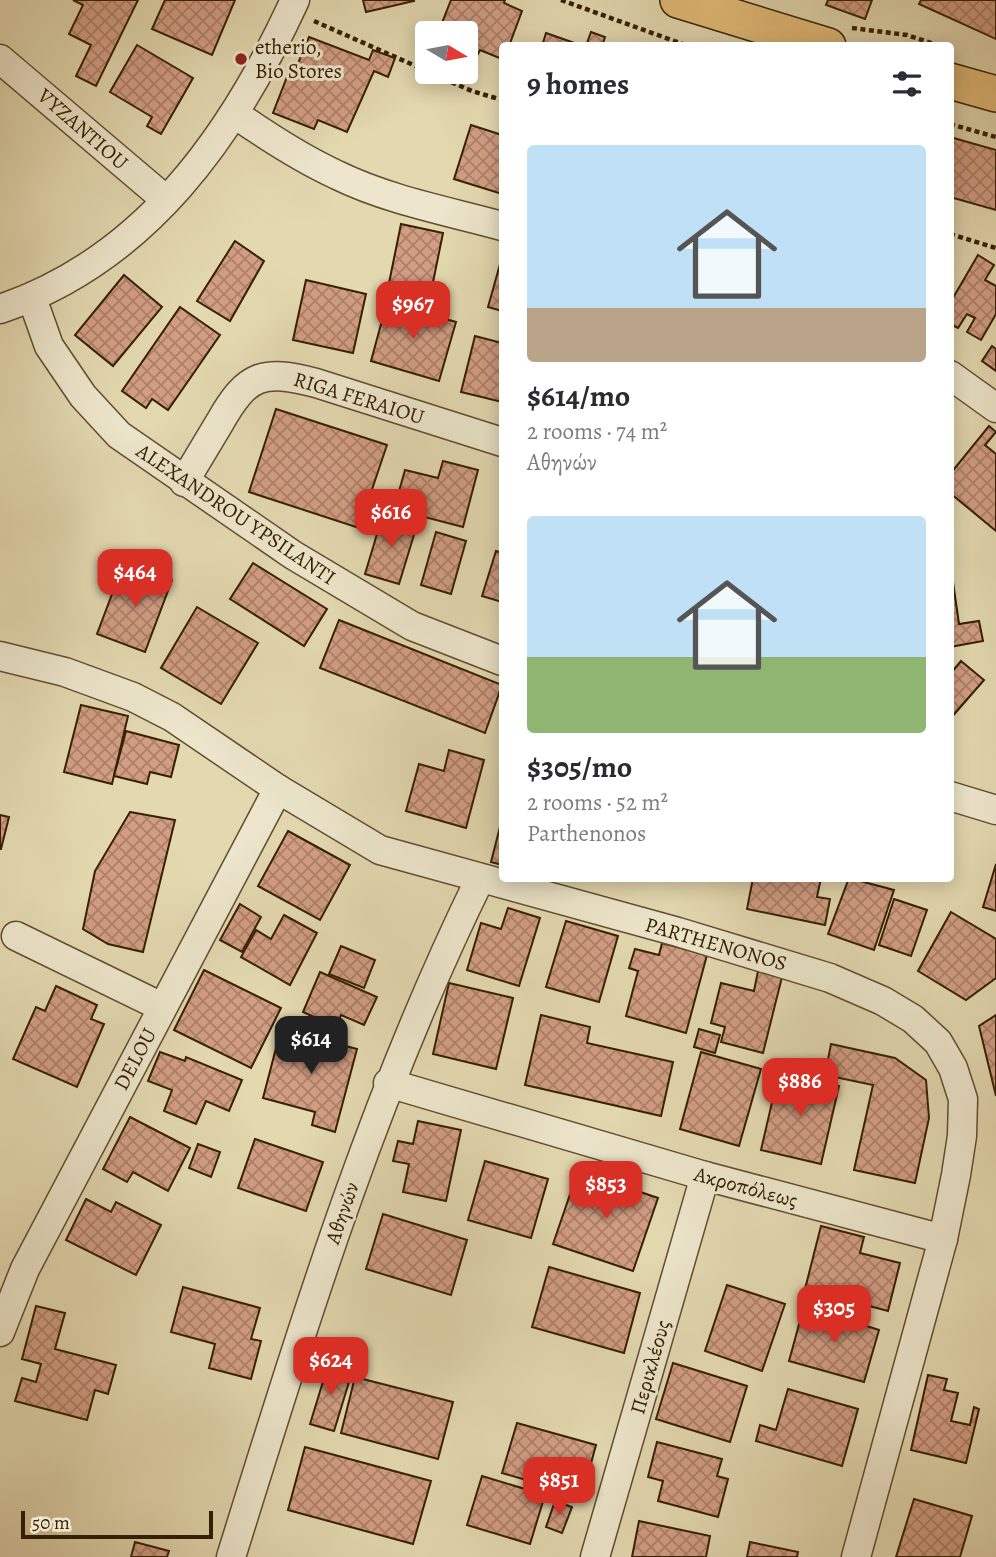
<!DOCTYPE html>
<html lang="en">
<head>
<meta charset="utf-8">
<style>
	body { margin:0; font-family:Alegreya,serif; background:#f7f7f7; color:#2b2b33; height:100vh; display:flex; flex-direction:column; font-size:26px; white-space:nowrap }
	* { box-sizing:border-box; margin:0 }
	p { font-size:23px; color:#7c7c81 }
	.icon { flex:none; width:38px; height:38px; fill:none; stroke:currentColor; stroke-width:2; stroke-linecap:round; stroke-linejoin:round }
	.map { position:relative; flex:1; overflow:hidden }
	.drawer { position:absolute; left:499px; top:42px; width:455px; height:840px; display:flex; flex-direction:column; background:#fff; border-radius:7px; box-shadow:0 4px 18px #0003 }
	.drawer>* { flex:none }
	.needle { width:46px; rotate:100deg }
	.buttons { position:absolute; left:415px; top:21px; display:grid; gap:14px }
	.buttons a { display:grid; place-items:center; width:63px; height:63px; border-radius:7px; background:#fff; box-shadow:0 4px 18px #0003; font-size:35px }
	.scale { position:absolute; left:21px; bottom:18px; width:192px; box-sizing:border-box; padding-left:7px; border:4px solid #352002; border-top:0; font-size:19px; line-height:24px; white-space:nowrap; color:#352002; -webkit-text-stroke:5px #ede6cc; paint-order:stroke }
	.price { position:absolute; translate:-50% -60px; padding:0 16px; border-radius:14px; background:#d93025; color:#fff; font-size:23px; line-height:46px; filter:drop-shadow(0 2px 4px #0008) }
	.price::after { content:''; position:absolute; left:50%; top:42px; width:21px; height:16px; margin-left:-10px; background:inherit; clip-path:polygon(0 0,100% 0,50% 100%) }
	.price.active { background:#222; color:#fff }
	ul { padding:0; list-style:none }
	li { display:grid; align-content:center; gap:14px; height:371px; padding:0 28px }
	li span { display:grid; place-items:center; height:217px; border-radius:7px; color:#555 }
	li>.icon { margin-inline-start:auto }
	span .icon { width:126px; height:126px; fill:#fffc; stroke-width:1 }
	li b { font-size:30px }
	h2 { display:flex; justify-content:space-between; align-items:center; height:84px; padding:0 28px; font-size:30px }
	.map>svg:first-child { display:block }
	.building { fill:url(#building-cross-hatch); stroke:#352002; stroke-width:2 }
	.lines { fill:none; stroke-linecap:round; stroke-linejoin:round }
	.minor-casing { stroke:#604e2e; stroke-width:31 }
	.major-casing { stroke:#352002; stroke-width:38 }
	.path { stroke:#352002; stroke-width:4.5; stroke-dasharray:5 3.5; stroke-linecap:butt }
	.minor { stroke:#ede6cc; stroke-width:28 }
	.major { stroke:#e2bc78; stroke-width:35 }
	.poi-dot { fill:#8f2418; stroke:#ede6cc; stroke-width:2.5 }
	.labels { text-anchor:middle; stroke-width:6; stroke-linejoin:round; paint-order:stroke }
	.poi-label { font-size:21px; fill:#352002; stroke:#ede6cc; text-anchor:start }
	.street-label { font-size:21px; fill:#352002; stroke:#ede6cc }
</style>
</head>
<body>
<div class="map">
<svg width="996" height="1557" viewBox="0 0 996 1557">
	<defs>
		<pattern id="building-cross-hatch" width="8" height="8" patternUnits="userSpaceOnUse" patternTransform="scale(1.75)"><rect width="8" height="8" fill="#d29d83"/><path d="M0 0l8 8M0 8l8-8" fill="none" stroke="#ab8069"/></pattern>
	</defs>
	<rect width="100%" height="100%" fill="#e3d8b0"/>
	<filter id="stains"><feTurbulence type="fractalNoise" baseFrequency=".00286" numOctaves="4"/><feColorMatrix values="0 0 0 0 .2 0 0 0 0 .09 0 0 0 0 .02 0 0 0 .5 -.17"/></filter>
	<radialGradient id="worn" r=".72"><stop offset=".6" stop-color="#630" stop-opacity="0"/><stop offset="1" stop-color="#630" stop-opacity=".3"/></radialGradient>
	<!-- building -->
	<g class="building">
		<polygon points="73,0 138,0 96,86 76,76 91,45 69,34 83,5"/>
		<polygon points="165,0 235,0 212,55 152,29"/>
		<polygon points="363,0 414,0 414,1 366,12"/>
		<polygon points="451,0 505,0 504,3 522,11 509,46 502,46 502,59 480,50 478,54 466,49 466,33 438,33"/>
		<polygon points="828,0 872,0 865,19 826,5"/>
		<polygon points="921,0 996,0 996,39 919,4"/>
		<polygon points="591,32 605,37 602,46 586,46"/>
		<polygon points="546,33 583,46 542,46"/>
		<polygon points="309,37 369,60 373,50 395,58 388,77 374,71 347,132 318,120 314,129 273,113 292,64 297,66"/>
		<polygon points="137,45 193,78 161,134 147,126 152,117 110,92"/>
		<polygon points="471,125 502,135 502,194 454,179"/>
		<polygon points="950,137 996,150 996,210 950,197"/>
		<polygon points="401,224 443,233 431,292 389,283"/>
		<polygon points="235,241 264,261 230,321 197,301"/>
		<polygon points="978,255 994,265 985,280 996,286 996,314 981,340 967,332 975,318 967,314 958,328 950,324 950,303"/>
		<polygon points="502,257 502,311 488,307"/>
		<polygon points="124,275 162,307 113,366 75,335"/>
		<polygon points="306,280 366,294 353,353 293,340"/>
		<polygon points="387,302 456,322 439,381 371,361"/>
		<polygon points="180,307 220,335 168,410 152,399 146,408 122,391"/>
		<polygon points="475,336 502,343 502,402 461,392"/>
		<polygon points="992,346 996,349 996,371 982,361"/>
		<polygon points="276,409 387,445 359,528 249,492"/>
		<polygon points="989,426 996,432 985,445 996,454 996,531 950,493 950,474"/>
		<polygon points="443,461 478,470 463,527 394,509 405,470 438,478"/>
		<polygon points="383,514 417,525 399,584 365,574"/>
		<polygon points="436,532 466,541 451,594 421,585"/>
		<polygon points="496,551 502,553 502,602 482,596"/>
		<polygon points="253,563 327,609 304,646 230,599"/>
		<polygon points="144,569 172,580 145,652 97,634 120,573 140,580"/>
		<polygon points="952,575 959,624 979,621 983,641 950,647"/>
		<polygon points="197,607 258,643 221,704 161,668"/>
		<polygon points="339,620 502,685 485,733 320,668"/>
		<polygon points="961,661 984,680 950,719 950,674"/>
		<polygon points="81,705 128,716 112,784 64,772"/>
		<polygon points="126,731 179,745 171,777 150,772 147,784 114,776"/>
		<polygon points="449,750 484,760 466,828 406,811 419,764 444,771"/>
		<polygon points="130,812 175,820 143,952 108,944 83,929 95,871"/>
		<polygon points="0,815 9,817 1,849 0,849"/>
		<polygon points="502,819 502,865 491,862"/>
		<polygon points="288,831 350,865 320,920 258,886"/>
		<polygon points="996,864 996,911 983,907"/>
		<polygon points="753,878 821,878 817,897 830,899 825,925 747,909"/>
		<polygon points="849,878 894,890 874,950 828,934"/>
		<polygon points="894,899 927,910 911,956 879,945"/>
		<polygon points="240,904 261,917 242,952 220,940"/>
		<polygon points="508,908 540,918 519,986 467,970 481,923 501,929"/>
		<polygon points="951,912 996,939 996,978 966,1000 918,971"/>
		<polygon points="284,915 317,933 290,985 241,957 256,930 271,939"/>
		<polygon points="566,921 618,936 599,1002 546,987"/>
		<polygon points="662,943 707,955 686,1033 626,1016 638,971 629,968 635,949 659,955"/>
		<polygon points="341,946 375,960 364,988 329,974"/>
		<polygon points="204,970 281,1008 251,1068 174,1030"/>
		<polygon points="758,971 782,977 763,1053 721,1042 725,1027 711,1023 721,983 754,991"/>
		<polygon points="320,972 377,997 364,1025 341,1015 336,1027 303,1012"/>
		<polygon points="449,983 513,998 496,1069 433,1054"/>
		<polygon points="56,986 97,1005 91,1019 104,1024 77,1087 13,1059 36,1007 45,1011"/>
		<polygon points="541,1015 590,1027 587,1043 673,1062 661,1116 525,1085"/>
		<polygon points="996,1015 996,1096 979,1026"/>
		<polygon points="281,1029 357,1049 335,1132 312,1125 315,1112 263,1098"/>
		<polygon points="699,1029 720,1035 715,1053 694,1047"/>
		<polygon points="831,1044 895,1058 926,1080 929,1118 915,1183 854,1170 873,1085 825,1075"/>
		<polygon points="160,1052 185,1061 186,1057 242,1080 229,1111 206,1101 196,1124 164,1111 172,1090 148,1081"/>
		<polygon points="701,1052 761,1069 739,1146 680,1129"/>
		<polygon points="779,1072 839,1086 821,1164 761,1150"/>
		<polygon points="130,1117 190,1148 168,1191 133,1172 127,1182 103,1169"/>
		<polygon points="418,1121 461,1130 446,1201 403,1192 409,1164 393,1161 398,1141 413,1144"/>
		<polygon points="255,1139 323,1162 306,1211 238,1188"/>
		<polygon points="198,1144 220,1152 211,1177 189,1168"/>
		<polygon points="485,1161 548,1179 531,1238 468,1220"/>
		<polygon points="578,1171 658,1198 633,1271 553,1244"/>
		<polygon points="86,1199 111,1212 116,1202 161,1225 136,1275 66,1240"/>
		<polygon points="383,1214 467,1240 451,1295 366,1269"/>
		<polygon points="821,1226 864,1237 860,1253 900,1263 888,1311 805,1289"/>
		<polygon points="549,1267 640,1293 624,1353 532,1327"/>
		<polygon points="727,1285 785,1304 762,1371 705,1351"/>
		<polygon points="183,1287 260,1308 251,1339 261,1341 251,1379 209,1368 215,1344 171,1332"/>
		<polygon points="36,1306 65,1313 55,1349 116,1365 108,1394 95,1390 87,1420 15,1401 22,1378 36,1382 41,1364 22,1359"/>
		<polygon points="804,1306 879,1330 864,1382 789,1361"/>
		<polygon points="329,1362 353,1369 334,1431 310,1424"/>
		<polygon points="673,1363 747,1386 730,1442 656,1419"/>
		<polygon points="928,1375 947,1379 944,1390 958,1393 951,1421 970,1425 974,1407 979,1409 966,1463 911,1450"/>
		<polygon points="355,1377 453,1402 438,1459 341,1433"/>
		<polygon points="788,1389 858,1409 842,1466 756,1441 760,1425 776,1430"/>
		<polygon points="517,1423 596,1445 582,1496 502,1473"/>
		<polygon points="657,1442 722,1459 717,1476 728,1479 718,1517 658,1501 663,1481 648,1477"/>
		<polygon points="305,1447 431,1481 413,1544 288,1510"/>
		<polygon points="482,1476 545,1495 530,1544 467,1525"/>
		<polygon points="914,1499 972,1516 960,1557 896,1557"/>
		<polygon points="555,1501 572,1507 562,1533 546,1527"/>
		<polygon points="639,1521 710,1536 706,1557 632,1557"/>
		<polygon points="135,1542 169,1551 167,1557 131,1557"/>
		<polygon points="750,1542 798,1552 797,1557 747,1557"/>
	</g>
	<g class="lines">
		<!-- minor casing -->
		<g class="minor-casing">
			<g id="minor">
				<polyline points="0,59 166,200"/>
				<path d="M235 114C268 137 300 158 337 175 388 200 447 211 502 226"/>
				<polyline points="32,298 49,346 83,396 119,435 293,555 412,626 502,661"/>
				<path d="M0 309C146 260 233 135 295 0"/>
				<polyline points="950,375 996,408"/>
				<path d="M184 482C196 462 208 442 220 422 247 374 263 369 316 383L502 442"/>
				<polyline points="0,656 65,672 133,697 172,717 278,789 380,850 678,932 830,978 883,1001 913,1019 938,1042 953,1068 963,1099 962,1136 956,1175 943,1239 856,1557"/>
				<polyline points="950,796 996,810"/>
				<polyline points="16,936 162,1007"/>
				<polyline points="388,1083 705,1176 943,1239"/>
				<polyline points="0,1332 25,1269 278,789"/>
				<path d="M231 1557C303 1326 373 1096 480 879"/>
				<polyline points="595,1557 705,1176"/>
			</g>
		</g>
		<!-- major casing -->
		<g class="major-casing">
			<g id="major">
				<polyline points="678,0 828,46"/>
				<polyline points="950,81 996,94"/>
			</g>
		</g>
		<!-- path -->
		<g class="path">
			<polyline points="561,0 688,46"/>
			<polyline points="314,21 427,71"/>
			<polyline points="852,28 907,35 940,46"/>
			<polyline points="428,72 472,91 502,100"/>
			<polyline points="950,124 996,137"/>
			<polyline points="950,234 996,248"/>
		</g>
		<!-- minor -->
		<use href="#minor" class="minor"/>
		<!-- major -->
		<use href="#major" class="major"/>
	</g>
	<!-- markers -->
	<circle class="poi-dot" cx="241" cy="59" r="7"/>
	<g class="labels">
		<!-- poi labels -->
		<g class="poi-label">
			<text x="255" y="54">etherio,<tspan x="255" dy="24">Bio Stores</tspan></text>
		</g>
		<!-- street labels -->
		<g class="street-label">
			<text transform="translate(83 129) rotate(41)" y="7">VYZANTIOU</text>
			<text transform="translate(359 398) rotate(17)" y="7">RIGA FERAIOU</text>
			<text transform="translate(236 514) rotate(34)" y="7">ALEXANDROU YPSILANTI</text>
			<text transform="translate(716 944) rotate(16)" y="7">PARTHENONOS</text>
			<text transform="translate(135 1059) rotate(-62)" y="7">DELOU</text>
			<text transform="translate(746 1187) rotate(15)" y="7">Ακροπόλεως</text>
			<text transform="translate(342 1213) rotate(-71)" y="7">Αθηνών</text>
			<text transform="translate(650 1367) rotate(-74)" y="7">Περικλέους</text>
		</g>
	</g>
	<rect width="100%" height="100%" filter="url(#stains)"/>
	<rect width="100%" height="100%" fill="url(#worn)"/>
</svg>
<div class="buttons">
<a><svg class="needle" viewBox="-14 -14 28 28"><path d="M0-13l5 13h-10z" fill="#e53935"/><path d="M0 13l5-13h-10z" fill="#7c7c81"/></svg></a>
</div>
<div class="scale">50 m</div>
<b class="price" style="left:413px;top:341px">$967</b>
<b class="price" style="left:391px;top:549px">$616</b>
<b class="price" style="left:135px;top:609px">$464</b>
<b class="price active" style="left:311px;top:1076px">$614</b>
<b class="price" style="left:800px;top:1118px">$886</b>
<b class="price" style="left:606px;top:1221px">$853</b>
<b class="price" style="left:834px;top:1345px">$305</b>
<b class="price" style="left:331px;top:1397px">$624</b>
<b class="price" style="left:559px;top:1517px">$851</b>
<section class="drawer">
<h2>9 homes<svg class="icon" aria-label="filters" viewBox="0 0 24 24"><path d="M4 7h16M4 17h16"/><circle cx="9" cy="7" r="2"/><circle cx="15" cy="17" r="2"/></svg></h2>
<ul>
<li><span style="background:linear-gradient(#bfe0f5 75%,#b9a48a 0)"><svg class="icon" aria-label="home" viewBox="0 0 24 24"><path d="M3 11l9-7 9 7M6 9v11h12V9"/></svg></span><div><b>$614/mo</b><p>2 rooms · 74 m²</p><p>Αθηνών</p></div></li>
<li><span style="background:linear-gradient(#bfe0f5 65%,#8fb573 0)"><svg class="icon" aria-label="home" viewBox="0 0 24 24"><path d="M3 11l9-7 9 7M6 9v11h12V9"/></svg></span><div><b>$305/mo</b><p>2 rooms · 52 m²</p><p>Parthenonos</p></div></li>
</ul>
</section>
</div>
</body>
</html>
